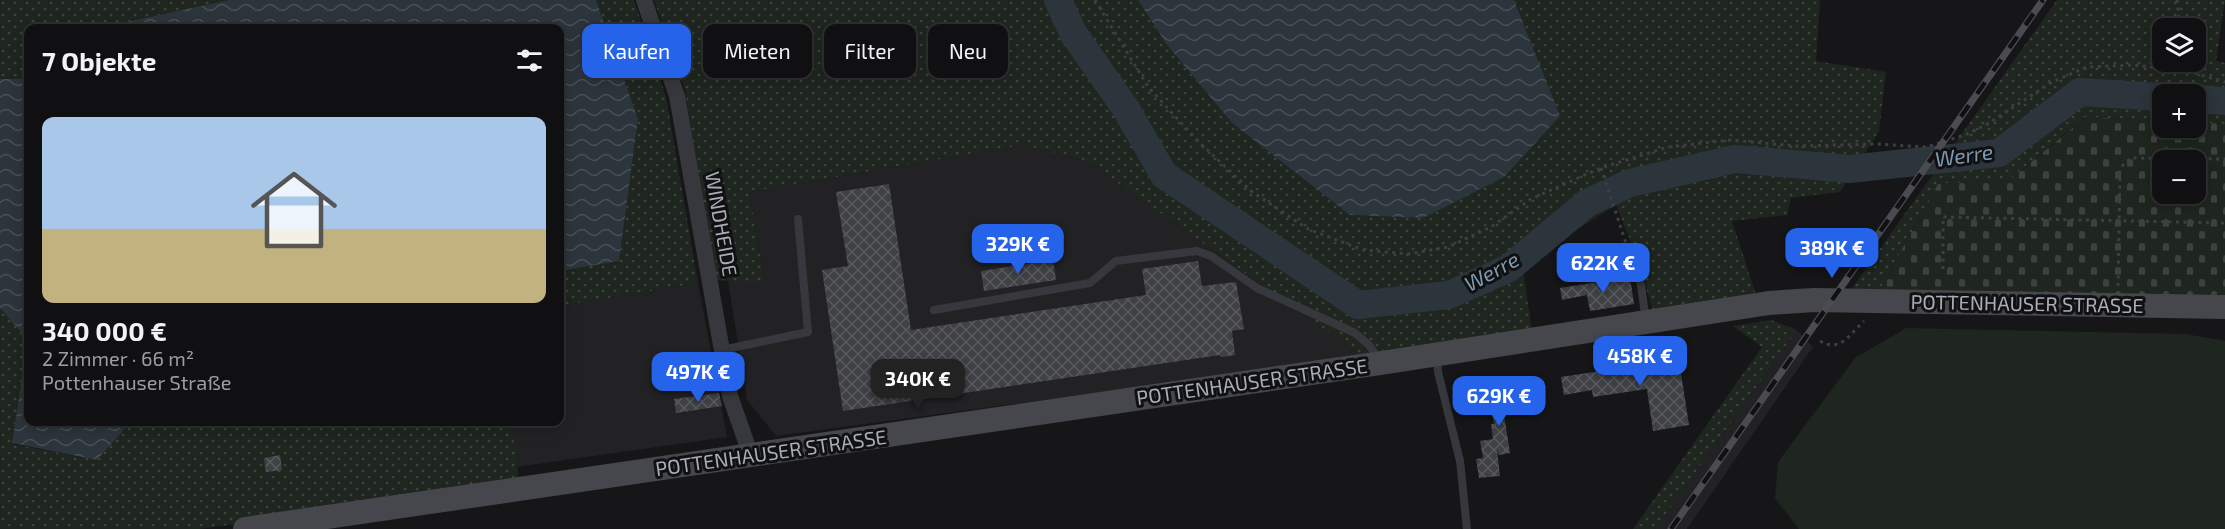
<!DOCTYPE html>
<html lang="de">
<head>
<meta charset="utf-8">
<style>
	body { margin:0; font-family:"Exo 2",sans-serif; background:#19191b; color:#f1f3f6; height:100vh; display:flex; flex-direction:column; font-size:22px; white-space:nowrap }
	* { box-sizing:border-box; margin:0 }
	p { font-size:20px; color:#9c9d9f }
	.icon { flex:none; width:33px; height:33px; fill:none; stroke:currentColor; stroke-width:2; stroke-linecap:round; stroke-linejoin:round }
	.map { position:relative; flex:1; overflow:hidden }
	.side { position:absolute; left:24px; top:24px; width:540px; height:402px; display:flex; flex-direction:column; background:#101012; border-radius:12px; box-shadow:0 3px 15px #0003,0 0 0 2px #303032 }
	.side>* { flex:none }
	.banner { position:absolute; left:582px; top:24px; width:570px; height:54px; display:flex; gap:12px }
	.fabs { position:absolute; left:2152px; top:18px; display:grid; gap:12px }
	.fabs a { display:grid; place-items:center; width:54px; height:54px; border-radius:12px; background:#101012; box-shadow:0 3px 15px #0003,0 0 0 2px #303032; font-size:30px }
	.price { position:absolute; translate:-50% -51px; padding:0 14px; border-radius:12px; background:#2563eb; color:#fff; font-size:20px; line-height:39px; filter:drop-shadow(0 2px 3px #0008) }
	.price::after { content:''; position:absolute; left:50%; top:36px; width:18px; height:14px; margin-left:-9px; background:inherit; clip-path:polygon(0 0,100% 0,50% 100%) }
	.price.selected { background:#222; color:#fff }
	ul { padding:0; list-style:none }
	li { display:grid; align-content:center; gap:12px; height:318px; padding:0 18px }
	li span { display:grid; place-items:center; height:186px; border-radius:12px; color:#555 }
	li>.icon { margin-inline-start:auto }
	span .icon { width:108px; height:108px; fill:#fffc; stroke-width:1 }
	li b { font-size:26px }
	h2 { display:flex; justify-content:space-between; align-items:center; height:72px; padding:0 18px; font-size:26px }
	.pill { padding:0 21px; border-radius:12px; background:#101012; box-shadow:0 3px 15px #0003,0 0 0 2px #303032; font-size:21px; line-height:54px }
	.pill.selected { background:#2563eb; color:#fff }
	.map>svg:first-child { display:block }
	.built { fill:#222225 }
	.grass { fill:url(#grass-dots); fill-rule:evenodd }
	.cemetery { fill:url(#cemetery-stones); fill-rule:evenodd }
	.pitch { fill:#1e261f }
	.water { fill:url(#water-waves) }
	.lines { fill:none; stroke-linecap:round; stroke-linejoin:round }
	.river { stroke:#2c353c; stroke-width:28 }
	.building { fill:url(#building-cross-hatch) }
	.path { stroke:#3d3f44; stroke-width:3; stroke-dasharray:3 4.5; stroke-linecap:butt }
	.lane { stroke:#37383d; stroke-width:8 }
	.street { stroke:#37383d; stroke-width:16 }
	.secondary { stroke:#45474d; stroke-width:24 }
	.rail-casing { stroke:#4a4c52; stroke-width:7 }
	.rail { stroke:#111113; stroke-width:4.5; stroke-dasharray:14; stroke-linecap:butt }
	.labels { text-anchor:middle; stroke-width:6; stroke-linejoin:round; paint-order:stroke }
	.street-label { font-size:20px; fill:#a8adb8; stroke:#111113 }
	.water-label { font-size:21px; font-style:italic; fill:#7f9bb3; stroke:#111113 }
</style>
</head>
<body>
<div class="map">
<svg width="2225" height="529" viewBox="0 0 2225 529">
	<defs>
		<pattern id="grass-dots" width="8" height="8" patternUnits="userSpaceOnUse" patternTransform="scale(1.5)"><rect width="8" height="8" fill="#1e261f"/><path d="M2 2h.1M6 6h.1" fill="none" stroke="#3c433d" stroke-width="1.8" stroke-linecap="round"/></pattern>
		<pattern id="cemetery-stones" width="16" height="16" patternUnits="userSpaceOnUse" patternTransform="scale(1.5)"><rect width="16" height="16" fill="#1e261f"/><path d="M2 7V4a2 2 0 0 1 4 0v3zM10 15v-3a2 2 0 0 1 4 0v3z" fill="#3c433d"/></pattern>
		<pattern id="water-waves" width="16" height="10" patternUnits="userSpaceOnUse" patternTransform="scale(1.5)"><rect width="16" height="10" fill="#2c353c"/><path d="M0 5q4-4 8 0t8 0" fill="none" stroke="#485056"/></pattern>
		<pattern id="building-cross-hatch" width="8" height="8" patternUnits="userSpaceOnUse" patternTransform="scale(1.5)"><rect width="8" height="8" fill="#404145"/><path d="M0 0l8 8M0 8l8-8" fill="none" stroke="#595a5e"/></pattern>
	</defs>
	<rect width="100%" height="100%" fill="#161618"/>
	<!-- built -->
	<g class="built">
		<polygon points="1023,145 1087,161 1364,357 776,436 747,400 728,281 765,282 749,192"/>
		<polygon points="698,283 727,437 516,467 511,422 560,422 560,306"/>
		<polygon points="1797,330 1813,347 1687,529 1655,529"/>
	</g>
	<!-- grass -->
	<g class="grass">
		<polygon points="0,0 229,0 98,28 28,28 28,79 0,79"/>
		<polygon points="596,0 634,0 666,97 698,283 560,306 560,271 619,261 638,119"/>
		<polygon points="654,0 1138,0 1167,45 1232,123 1350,215 1423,218 1559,116 1514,0 1820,0 1816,61 1886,72 1879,131 1840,192 1791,198 1787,215 1732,221 1756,295 1653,312 1640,265 1616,205 1522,264 1532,331 1364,357 1087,161 1023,145 749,192 765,283 715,280 685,90"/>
		<path d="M2057 0H2225L2216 61 2225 63V124L2196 122V94H2163V121L2085 117 2009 180 1938 184 1879 291H1850ZM2163 28H2196V62H2163Z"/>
		<polygon points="0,308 28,340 12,444 97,460 131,422 369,422 376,423 379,422 511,422 520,486 199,529 0,529"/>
		<polygon points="1771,320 1797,330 1655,529 1633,529 1762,347 1733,326"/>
	</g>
	<!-- cemetery -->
	<path class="cemetery" d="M2086 117 2163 121V128H2196V122L2225 124V298L1879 291 1938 184 2009 180ZM2163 160H2196V194H2163Z"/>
	<!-- pitch -->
	<polygon class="pitch" points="1906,328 2186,334 2225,341 2225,529 1799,529 1775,498 1778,462 1855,358"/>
	<!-- water -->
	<g class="water">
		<polygon points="229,0 596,0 638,119 619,261 560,271 560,28 98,28"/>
		<polygon points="1138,0 1514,0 1560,116 1504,177 1423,218 1350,215 1232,123 1167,45"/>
		<polygon points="0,79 28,79 28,422 131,422 97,460 12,443 28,340 0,308"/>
	</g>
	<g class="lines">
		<!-- river -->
		<g class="river">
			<polyline points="1058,0 1073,33 1126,109 1164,175 1358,305 1449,295 1509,268 1587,203 1630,183 1735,159 1850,169 1999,153 2080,92 2163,97"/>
			<polyline points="2196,99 2225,101"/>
		</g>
	</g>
	<!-- building -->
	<g class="building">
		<polygon points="889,184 911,330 1146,295 1142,269 1198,261 1202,286 1236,282 1244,329 1232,331 1235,355 1221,357 1220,355 843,411 822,270 848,266 836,192"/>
		<polygon points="1053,260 1056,280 984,291 981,271"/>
		<polygon points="1630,277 1634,304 1590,311 1587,295 1562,300 1560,288"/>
		<polygon points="1678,354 1689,425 1653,431 1647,389 1593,397 1592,390 1564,395 1561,377 1607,370 1606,365"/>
		<polygon points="1522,381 1526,404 1503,408 1510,453 1499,455 1497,449 1500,476 1479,478 1476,459 1483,458 1480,441 1493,439 1491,424 1494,424 1489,397 1493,396 1491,386"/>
		<polygon points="719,393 722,406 676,413 674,399"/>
		<polygon points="280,455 282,470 266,472 264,458"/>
	</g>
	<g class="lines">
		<!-- path -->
		<g class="path">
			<polyline points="1095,0 1149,88 1197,140 1251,191 1308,229 1363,250 1409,254 1448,247 1491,227 1531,199 1578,178 1601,168 1668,147 1730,140 1796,146 1876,144 1926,147 1965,135 1986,125 2052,82 2087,67 2134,65 2187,71 2225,82"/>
			<polyline points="2177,0 2180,28"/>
			<polyline points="2185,62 2187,71"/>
			<polyline points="1601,168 1626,243"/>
			<polyline points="1943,269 1943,217 2225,223"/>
			<polyline points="2118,286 2120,171 2124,163 2132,158 2225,159"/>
			<path d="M1820 341C1840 353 1849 335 1864 321"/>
		</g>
		<!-- lane -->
		<g class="lane">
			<polyline points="1630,254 1641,285 1646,321"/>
			<polyline points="934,310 1090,283 1116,261 1197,251 1211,256 1257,288 1355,333 1369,345 1379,360"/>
			<polyline points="722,350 808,332 798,219"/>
			<polyline points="1437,356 1438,372 1460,461 1467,529"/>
		</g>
		<!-- street -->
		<polyline class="street" points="644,0 677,96 730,396 751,456"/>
		<!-- secondary -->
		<polyline class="secondary" points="245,529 1381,363 1769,303 1814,300 2225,307"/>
		<!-- rail casing -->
		<g class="rail-casing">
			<polyline id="rail" points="1671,529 2043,0"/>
		</g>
		<!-- rail -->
		<use href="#rail" class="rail"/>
	</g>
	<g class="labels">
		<!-- street labels -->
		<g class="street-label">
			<text transform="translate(721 224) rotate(80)" y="7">WINDHEIDE</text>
			<text transform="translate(2027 304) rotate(1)" y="7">POTTENHAUSER STRASSE</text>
			<text transform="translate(1252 382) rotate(-8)" y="7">POTTENHAUSER STRASSE</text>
			<text transform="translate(771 453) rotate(-8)" y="7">POTTENHAUSER STRASSE</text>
		</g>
		<!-- water labels -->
		<g class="water-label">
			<text transform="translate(1964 156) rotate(-8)" y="7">Werre</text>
			<text transform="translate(1492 272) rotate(-29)" y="7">Werre</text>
		</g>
	</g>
</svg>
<div class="fabs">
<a><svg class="icon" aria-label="layers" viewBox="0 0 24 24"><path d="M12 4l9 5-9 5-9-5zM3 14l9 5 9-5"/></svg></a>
<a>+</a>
<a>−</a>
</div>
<b class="price" style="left:1018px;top:275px">329K €</b>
<b class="price" style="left:1832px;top:279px">389K €</b>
<b class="price" style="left:1603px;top:294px">622K €</b>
<b class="price" style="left:1640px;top:387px">458K €</b>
<b class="price" style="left:698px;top:403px">497K €</b>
<b class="price selected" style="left:918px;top:410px">340K €</b>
<b class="price" style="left:1499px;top:427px">629K €</b>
<div class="banner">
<a class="pill selected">Kaufen</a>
<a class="pill">Mieten</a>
<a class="pill">Filter</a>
<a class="pill">Neu</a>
</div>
<section class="side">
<h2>7 Objekte<svg class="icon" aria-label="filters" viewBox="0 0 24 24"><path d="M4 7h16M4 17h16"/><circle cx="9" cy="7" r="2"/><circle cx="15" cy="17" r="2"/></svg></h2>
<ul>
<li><span style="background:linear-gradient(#a9c7e8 60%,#c2b280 0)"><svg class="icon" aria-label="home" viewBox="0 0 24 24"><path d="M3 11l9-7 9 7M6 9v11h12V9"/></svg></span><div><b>340 000 €</b><p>2 Zimmer · 66 m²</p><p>Pottenhauser Straße</p></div></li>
</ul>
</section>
</div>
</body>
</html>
